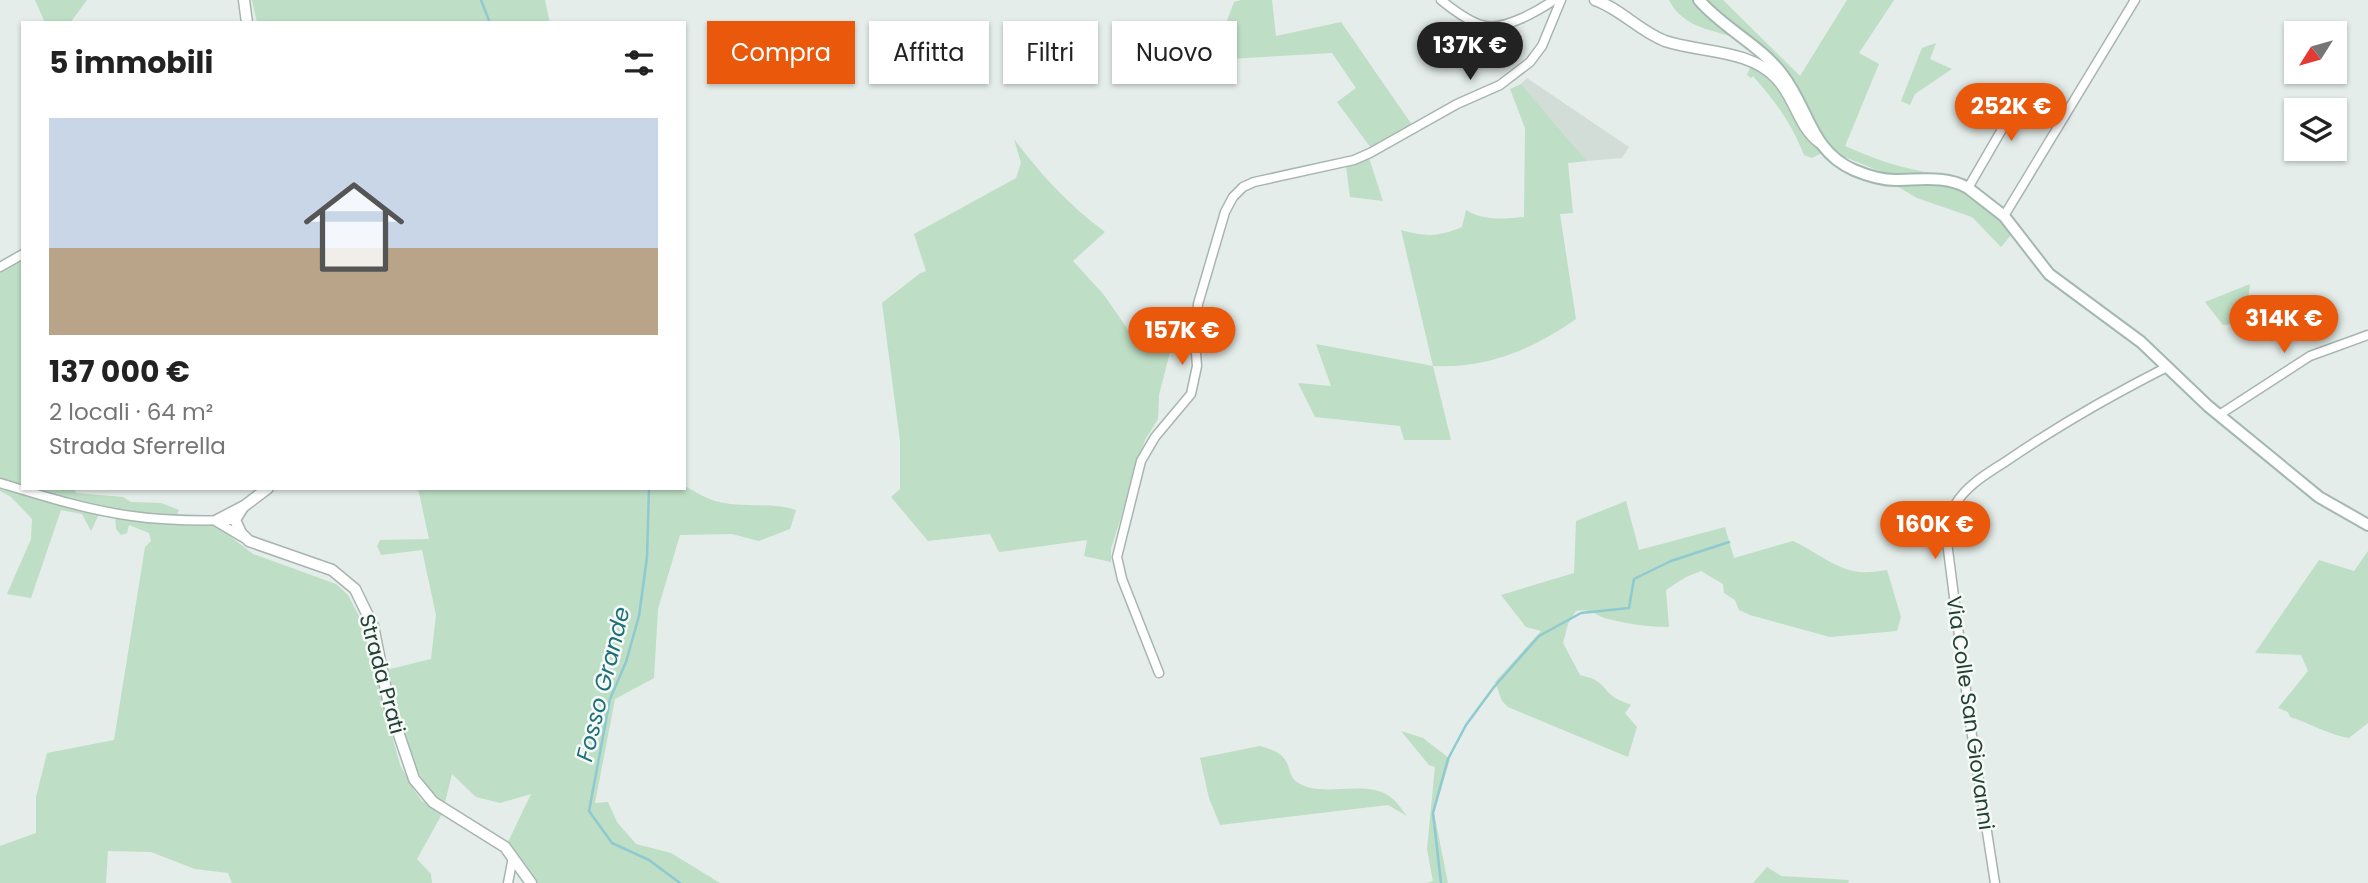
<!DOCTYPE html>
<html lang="it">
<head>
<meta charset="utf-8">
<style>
	body { margin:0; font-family:Poppins,sans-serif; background:#f2f2f2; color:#222; height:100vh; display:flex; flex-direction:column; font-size:26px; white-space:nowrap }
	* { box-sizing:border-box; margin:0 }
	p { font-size:23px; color:#767676 }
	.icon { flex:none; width:38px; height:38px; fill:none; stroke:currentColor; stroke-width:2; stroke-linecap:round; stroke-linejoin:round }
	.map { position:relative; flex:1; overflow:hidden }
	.details { position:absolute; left:21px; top:21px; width:665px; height:469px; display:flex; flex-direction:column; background:#fff; border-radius:0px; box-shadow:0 2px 5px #0004 }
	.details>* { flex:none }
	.top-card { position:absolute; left:707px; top:21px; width:665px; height:63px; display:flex; gap:14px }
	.needle { width:46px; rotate:233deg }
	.buttons { position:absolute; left:2284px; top:21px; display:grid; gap:14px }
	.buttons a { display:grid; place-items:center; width:63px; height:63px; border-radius:0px; background:#fff; box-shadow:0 2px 5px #0004; font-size:35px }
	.price { position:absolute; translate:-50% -60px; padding:0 16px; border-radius:24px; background:#ea580c; color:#fff; font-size:23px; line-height:46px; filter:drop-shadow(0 2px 4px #0008) }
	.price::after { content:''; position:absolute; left:50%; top:42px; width:21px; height:16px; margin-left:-10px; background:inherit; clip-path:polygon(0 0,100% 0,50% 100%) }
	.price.selected { background:#222; color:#fff }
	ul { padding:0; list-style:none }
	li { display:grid; align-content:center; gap:14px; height:371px; padding:0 28px }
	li+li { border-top:2px solid #e0e0e0 }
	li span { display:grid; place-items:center; height:217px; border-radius:0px; color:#555 }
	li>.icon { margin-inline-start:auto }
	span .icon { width:126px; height:126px; fill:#fffc; stroke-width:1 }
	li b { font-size:30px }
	h2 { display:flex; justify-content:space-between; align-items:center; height:84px; padding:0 28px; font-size:30px }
	.chip { padding:0 24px; border-radius:0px; background:#fff; box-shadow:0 2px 5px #0004; font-size:24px; line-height:63px }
	.chip.selected { background:#ea580c; color:#fff }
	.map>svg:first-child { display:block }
	.built { fill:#d2ddd8 }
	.green { fill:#bedec5 }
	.water { fill:#8ecad0 }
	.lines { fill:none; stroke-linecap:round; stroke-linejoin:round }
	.stream { stroke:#8ecad0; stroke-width:2.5 }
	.minor-casing { stroke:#a7b5b0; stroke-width:11 }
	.tertiary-casing { stroke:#a7b5b0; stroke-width:13 }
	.secondary-casing { stroke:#a3b9b0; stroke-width:14 }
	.minor { stroke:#fff; stroke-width:8 }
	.tertiary { stroke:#fff; stroke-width:10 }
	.secondary { stroke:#fff; stroke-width:10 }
	.labels { text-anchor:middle; stroke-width:5; stroke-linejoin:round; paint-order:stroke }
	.street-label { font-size:21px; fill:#243f36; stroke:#f5faf7 }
	.water-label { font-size:23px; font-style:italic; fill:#1f6f7a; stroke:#f5faf7 }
</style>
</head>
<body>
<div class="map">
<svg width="2368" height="883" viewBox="0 0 2368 883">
	<rect width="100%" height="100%" fill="#e4ede9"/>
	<!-- built -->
	<polygon class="built" points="1527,78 1629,147 1622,158 1587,161 1521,84"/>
	<!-- green -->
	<g class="green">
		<polygon points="35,0 87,0 70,23 45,23"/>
		<polygon points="252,0 545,0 550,23 257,23"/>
		<polygon points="1241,0 1272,0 1276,36 1341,22 1412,125 1371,148 1337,102 1356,88 1332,53 1212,60 1234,2"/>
		<path d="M1669 0H1694L1713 22 1729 36C1704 28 1682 25 1669 0Z"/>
		<path d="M1707 0H1723L1800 76 1847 0H1894L1859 53 1879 64 1845 146C1865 155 1886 163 1907 168 1949 178 1979 183 2010 216L2011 235 2001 247 1972 217 1917 198 1895 185 1887 174 1837 154 1822 136 1796 82Z"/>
		<polygon points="1936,43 1930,59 1952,69 1915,94 1910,105 1901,101 1922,48"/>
		<path d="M1751 65C1764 73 1776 83 1784 96 1797 116 1803 137 1822 153L1812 158 1804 155C1792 124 1775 101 1753 76L1751 78 1747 75Z"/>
		<path d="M1521 84 1587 161 1568 163 1573 213 1560 214 1576 319C1534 349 1486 369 1433 366L1451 440H1404L1400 426 1315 417 1298 383 1331 386 1316 344 1433 366 1401 230C1426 237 1438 237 1462 227L1466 210C1484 221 1504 219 1524 217L1525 128 1510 89Z"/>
		<path d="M1014 139C1041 175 1069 205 1105 232L1073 261 1104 295 1129 331 1174 336 1159 395 1158 419 1145 440 1111 549V562L1084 556 1087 540 999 552 990 534 928 541 891 497 900 489V441L882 303 919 274 926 271 914 234 1016 178 1021 163Z"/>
		<polygon points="1369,158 1383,201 1350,197 1346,166"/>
		<polygon points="23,259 23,488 75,488 76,493 123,497 131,502 161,503 179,510 173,525 217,526 253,554 336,584 348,595 361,620 400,765 414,790 422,801 442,814 417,859 431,874 432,883 232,883 228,873 195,869 151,852 108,851 106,883 0,883 0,846 36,833 36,797 47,753 114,740 145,547 151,541 149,533 129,525 127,533 121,535 116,529 115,516 100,512 91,531 82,514 61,510 31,598 7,594 31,539 32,519 11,497 0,491 0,270"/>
		<polygon points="2250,284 2245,323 2223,325 2205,302"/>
		<path d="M684 486C695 491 708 500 719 502 745 508 772 502 796 510L790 529 759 541 732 534 680 535 658 609 654 678 615 699 595 803 608 802 617 822 636 844 671 853 720 883H537L508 842 531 794 500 803 476 797 452 774 444 806C410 775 394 714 386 670L431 659 436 615 422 550 381 555 377 546 380 540 429 539 418 488H684Z"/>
		<path d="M1626 501 1639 550 1725 527 1734 558 1793 541C1815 551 1835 569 1859 572 1868 573 1879 571 1887 570L1901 617 1897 631 1830 637 1750 615 1739 610 1735 600 1724 593 1723 584 1701 571 1686 577 1666 590 1669 627C1649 627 1628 624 1608 619 1593 615 1592 608 1576 611L1568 624 1563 643 1580 675C1599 680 1597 680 1610 694 1615 699 1624 702 1631 705L1625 713 1637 727 1628 757 1508 707 1502 701 1495 682 1541 631 1526 627 1501 595 1574 573 1576 521Z"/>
		<path d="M2368 551V723L2349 738C2329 735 2310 723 2290 717L2288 712 2278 708 2308 671 2301 655 2255 653 2319 560 2354 571Z"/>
		<polygon points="1401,731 1423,738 1450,759 1434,813 1448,883 1427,883 1433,881 1427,849 1435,767 1429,765"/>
		<path d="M1260 746C1270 749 1282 752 1287 763 1290 769 1290 778 1297 782 1320 799 1365 779 1389 796 1396 800 1402 810 1407 816L1388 805 1220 825 1209 798 1200 758Z"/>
		<polygon points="1767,867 1781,876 1849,880 1848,883 1753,883"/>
	</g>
	<!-- water -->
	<path class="water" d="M1170 37H1173L1186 43 1190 41 1193 47 1188 53C1182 51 1173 49 1168 47Z"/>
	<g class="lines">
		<!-- stream -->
		<g class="stream">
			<polyline points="481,0 490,23"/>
			<polyline points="649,488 647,557 639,616 626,662 610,699 589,811 612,843 649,860 680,883"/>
			<polyline points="1441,883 1433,813 1448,759 1466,725 1494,687 1539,636 1581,613 1629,608 1634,579 1671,561 1729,542"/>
		</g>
		<!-- minor casing -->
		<g class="minor-casing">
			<g id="minor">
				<path d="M1441 0C1452 9 1471 23 1485 26 1505 30 1538 11 1554 0"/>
				<polyline points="1968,188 2019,100 2024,98 2060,122"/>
				<polyline points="2004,216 2135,0"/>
				<polyline points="0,267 23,254"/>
				<polyline points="2219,415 2310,356 2368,335"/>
				<path d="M0 483C43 496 87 510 132 516 167 521 201 521 235 520"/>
				<polyline points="217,519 242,506"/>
				<polyline points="217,522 244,538"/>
				<polyline points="1159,673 1122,579 1117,557 1141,461 1155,437 1191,394 1197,366 1195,341 1198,304 1225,212 1233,197 1243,187 1254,182 1354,160 1370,153 1457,104 1500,85 1530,62 1542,46 1561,0"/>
				<polyline points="508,883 513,857"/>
				<path d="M1995 883 1971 729 1947 542C1948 529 1948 517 1955 505 1966 485 1990 472 2008 460 2059 425 2112 395 2167 367"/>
			</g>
		</g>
		<!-- tertiary casing -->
		<g class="tertiary-casing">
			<g id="tertiary">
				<polyline points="244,0 247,23"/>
				<path d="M1595 0C1621 9 1639 31 1665 41 1701 53 1750 49 1777 79 1795 98 1798 126 1819 142"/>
				<polyline points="268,488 243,507 235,520 241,533 249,541 332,570 355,589 373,626 389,705 414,779 433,802 505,847 531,883"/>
			</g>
		</g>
		<!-- secondary casing -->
		<g class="secondary-casing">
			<path id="secondary" d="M1699 0C1723 28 1760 45 1782 74 1809 108 1810 151 1854 170 1866 175 1881 180 1895 180 1919 180 1946 175 1968 188L2004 216 2049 274 2141 342 2208 406 2319 497 2368 525"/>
		</g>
		<!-- minor -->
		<use href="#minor" class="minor"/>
		<!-- tertiary -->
		<use href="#tertiary" class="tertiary"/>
		<!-- secondary -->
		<use href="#secondary" class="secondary"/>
	</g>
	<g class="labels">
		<!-- street labels -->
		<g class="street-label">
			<text transform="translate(382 674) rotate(75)" y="7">Strada Prati</text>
			<text transform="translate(1970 713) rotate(82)" y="7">Via Colle San Giovanni</text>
		</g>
		<!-- water labels -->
		<g class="water-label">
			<text transform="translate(603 684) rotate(-76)" y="8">Fosso Grande</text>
		</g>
	</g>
</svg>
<div class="buttons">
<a><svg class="needle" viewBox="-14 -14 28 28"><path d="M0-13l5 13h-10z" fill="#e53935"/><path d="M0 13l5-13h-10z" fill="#767676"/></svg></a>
<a><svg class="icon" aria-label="layers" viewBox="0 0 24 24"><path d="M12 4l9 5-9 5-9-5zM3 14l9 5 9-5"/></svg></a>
</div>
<b class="price selected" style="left:1470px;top:82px">137K €</b>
<b class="price" style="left:2011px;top:143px">252K €</b>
<b class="price" style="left:2284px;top:355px">314K €</b>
<b class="price" style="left:1182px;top:367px">157K €</b>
<b class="price" style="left:1935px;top:561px">160K €</b>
<div class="top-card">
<a class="chip selected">Compra</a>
<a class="chip">Affitta</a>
<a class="chip">Filtri</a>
<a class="chip">Nuovo</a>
</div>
<section class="details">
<h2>5 immobili<svg class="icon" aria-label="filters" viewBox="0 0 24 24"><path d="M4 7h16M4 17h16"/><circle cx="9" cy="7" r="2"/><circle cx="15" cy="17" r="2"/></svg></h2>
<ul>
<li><span style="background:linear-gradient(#c9d6e8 60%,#b9a48a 0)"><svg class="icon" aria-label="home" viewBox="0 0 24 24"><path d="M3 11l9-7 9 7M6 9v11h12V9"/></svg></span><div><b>137 000 €</b><p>2 locali · 64 m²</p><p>Strada Sferrella</p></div></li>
</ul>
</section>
</div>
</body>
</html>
